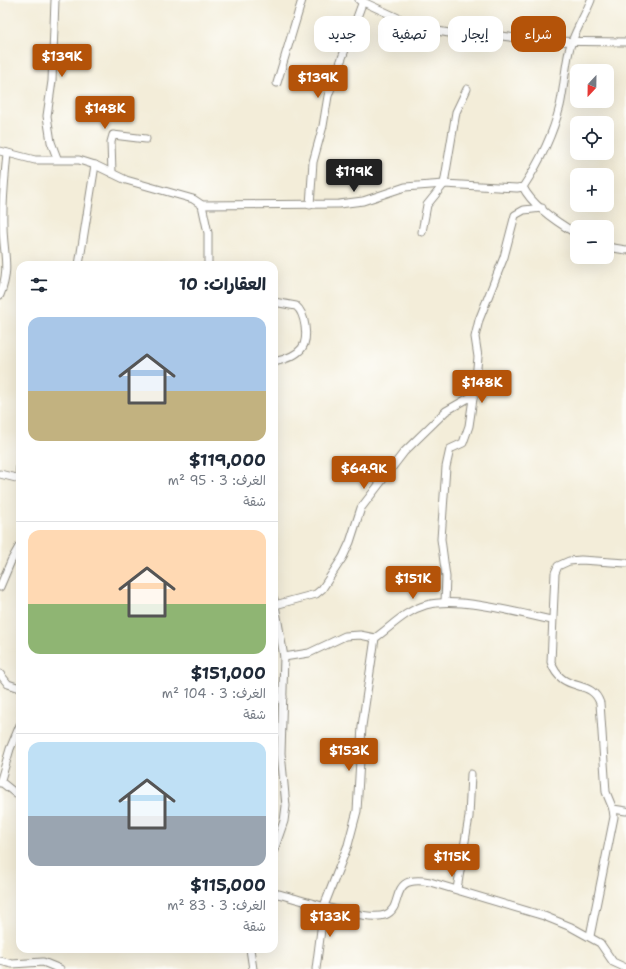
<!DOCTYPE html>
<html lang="ar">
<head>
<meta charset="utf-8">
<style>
	body { margin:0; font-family:"Shantell Sans","Playpen Sans Arabic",sans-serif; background:#f6f6f7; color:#1f2937; direction:rtl; height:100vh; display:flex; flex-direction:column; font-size:15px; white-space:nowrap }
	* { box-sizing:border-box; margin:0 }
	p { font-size:13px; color:#747a83 }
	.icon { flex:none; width:22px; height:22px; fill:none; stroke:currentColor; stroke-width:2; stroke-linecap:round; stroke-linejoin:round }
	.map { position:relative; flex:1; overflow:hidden; direction:ltr }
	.panel { position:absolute; left:16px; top:261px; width:262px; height:692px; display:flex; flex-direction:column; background:#fff; border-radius:12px; box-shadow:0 4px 16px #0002; direction:rtl }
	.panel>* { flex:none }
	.guide { position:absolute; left:290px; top:16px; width:276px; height:36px; direction:rtl; display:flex; gap:8px }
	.needle { width:26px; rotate:202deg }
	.tools { position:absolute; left:570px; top:64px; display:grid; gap:8px }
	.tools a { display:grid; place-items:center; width:44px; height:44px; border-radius:8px; background:#fff; box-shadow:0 4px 16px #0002; font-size:20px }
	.price { position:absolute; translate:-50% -34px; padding:0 9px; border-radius:4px; background:#b45309; color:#fff; font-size:13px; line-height:26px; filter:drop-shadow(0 1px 2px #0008) }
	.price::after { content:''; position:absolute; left:50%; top:24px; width:12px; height:9px; margin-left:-6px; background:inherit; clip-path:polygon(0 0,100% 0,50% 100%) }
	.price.on { background:#222; color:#fff }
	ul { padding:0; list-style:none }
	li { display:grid; align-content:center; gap:8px; height:212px; padding:0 12px }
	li+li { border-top:1px solid #e0e1e3 }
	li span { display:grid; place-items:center; height:124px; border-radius:12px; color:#555 }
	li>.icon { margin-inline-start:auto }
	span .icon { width:72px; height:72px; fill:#fffc; stroke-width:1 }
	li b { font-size:17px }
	h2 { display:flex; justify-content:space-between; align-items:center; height:48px; padding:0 12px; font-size:17px }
	.tag { padding:0 14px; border-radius:12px; background:#fff; box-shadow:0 4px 16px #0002; font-size:14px; line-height:36px }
	.tag.on { background:#b45309; color:#fff }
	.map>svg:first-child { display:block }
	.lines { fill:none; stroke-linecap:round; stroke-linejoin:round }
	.minor-casing { stroke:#8f8c82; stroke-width:9 }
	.minor { stroke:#fff; stroke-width:7 }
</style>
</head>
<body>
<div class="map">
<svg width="626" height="969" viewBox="0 0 626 969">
	<rect width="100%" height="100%" fill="#fdfcf7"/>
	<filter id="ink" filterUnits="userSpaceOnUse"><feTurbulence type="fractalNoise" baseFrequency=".025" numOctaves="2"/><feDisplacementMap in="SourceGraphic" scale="8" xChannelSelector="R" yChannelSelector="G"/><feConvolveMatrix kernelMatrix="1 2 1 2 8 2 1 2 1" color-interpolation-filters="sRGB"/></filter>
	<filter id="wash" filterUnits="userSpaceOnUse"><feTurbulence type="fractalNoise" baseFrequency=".012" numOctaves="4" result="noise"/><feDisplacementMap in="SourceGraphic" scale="16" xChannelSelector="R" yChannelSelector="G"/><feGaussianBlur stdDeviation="0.9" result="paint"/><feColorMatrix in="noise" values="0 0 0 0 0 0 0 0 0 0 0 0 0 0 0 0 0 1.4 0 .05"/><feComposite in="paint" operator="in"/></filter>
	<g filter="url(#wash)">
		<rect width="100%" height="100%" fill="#f3edd9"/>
	</g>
	<g filter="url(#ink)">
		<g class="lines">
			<!-- minor casing -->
			<g class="minor-casing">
				<g id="minor">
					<polyline points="55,0 52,81 47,116 51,142 57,158"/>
					<polyline points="359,0 420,28 449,33 479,33 539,41 626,42"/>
					<polyline points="277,83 302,0"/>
					<path d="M0 151 35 160H79L95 165 126 180 193 199 202 205 339 204 363 201 405 187 444 184 517 188 523 187C539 163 553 134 560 106 564 88 565 69 569 51 572 36 585 16 591 0"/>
					<polyline points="112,173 111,142 113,135 146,139"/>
					<path d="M523 187C533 207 558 223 577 234"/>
					<polyline points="202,205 208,233 208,265"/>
					<polyline points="310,205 313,162 323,126 328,96 363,1"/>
					<polyline points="422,232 427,205 444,184 456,112 467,89"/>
					<polyline points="607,247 626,250"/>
					<polyline points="79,265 95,165"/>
					<path d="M0 295C11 268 3 253 3 225 2 201 5 177 7 153"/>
					<path d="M274 302 296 306C305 313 309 338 302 348 296 356 283 360 274 362"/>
					<polyline points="0,474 20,479"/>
					<polyline points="19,478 20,465"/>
					<polyline points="0,587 11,561 20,545"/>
					<polyline points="274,599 284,657 281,753 286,806 284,821 274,850"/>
					<polyline points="445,602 446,577 441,539 446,467 450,449 463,443 469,426 476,378 478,357 475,337 479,320 504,257 515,215 524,210 542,208"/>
					<polyline points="275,605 316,594 322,589 343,557 350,542 361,508 404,452 446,411 474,395"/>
					<path d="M284 657 309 653 345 636 360 635 375 638C392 626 405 611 426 605 459 596 518 613 552 620"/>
					<polyline points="0,674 8,684 20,688"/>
					<polyline points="274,698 283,697"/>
					<polyline points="0,781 20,797"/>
					<polyline points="0,783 10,749 20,725"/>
					<polyline points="613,809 626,811"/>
					<polyline points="457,889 469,817 471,774"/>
					<path d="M274 893C297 898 366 922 385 915 406 907 386 874 430 882L544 916 571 927 600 943 613 962 626 968"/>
					<path d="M590 936 614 817 613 809 606 792 600 703C591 677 562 695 551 662L555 573 558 566 569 561 581 560 626 563"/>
					<polyline points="250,949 253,969"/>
					<polyline points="0,961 12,964 43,962 60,969"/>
					<polyline points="316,969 324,906 348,845 357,811 362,726 375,638"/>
				</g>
			</g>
			<!-- minor -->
			<use href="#minor" class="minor"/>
		</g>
	</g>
</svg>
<div class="tools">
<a><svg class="needle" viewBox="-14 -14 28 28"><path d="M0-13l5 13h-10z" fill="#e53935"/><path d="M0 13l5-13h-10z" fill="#747a83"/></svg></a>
<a><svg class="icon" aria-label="locate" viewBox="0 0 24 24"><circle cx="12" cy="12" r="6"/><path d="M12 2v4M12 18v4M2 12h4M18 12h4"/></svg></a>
<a>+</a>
<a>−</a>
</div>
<b class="price" style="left:62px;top:78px">$139K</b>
<b class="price" style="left:318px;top:99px">$139K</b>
<b class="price" style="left:105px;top:130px">$148K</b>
<b class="price on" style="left:354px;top:193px">$119K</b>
<b class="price" style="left:482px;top:404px">$148K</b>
<b class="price" style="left:364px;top:490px">$64.9K</b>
<b class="price" style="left:413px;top:600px">$151K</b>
<b class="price" style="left:349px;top:772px">$153K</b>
<b class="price" style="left:452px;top:878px">$115K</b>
<b class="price" style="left:330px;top:938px">$133K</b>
<div class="guide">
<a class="tag on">شراء</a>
<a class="tag">إيجار</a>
<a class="tag">تصفية</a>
<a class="tag">جديد</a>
</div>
<section class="panel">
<h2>العقارات: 10<svg class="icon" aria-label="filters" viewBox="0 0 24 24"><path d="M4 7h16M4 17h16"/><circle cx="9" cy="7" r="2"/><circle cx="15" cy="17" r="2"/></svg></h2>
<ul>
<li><span style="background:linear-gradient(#a9c7e8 60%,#c2b280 0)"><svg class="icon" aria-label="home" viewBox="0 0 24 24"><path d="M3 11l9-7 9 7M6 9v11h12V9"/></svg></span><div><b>$119,000</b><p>الغرف: 3 · 95 m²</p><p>شقة</p></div></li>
<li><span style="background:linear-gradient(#ffd9b3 60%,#8fb573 0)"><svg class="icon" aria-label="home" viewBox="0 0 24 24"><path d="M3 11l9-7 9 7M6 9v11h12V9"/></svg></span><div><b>$151,000</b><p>الغرف: 3 · 104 m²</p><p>شقة</p></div></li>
<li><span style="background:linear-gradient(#bfe0f5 60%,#9aa5b1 0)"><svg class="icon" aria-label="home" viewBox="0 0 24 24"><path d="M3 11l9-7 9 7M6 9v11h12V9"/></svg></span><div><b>$115,000</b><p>الغرف: 3 · 83 m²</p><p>شقة</p></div></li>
</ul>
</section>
</div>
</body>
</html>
